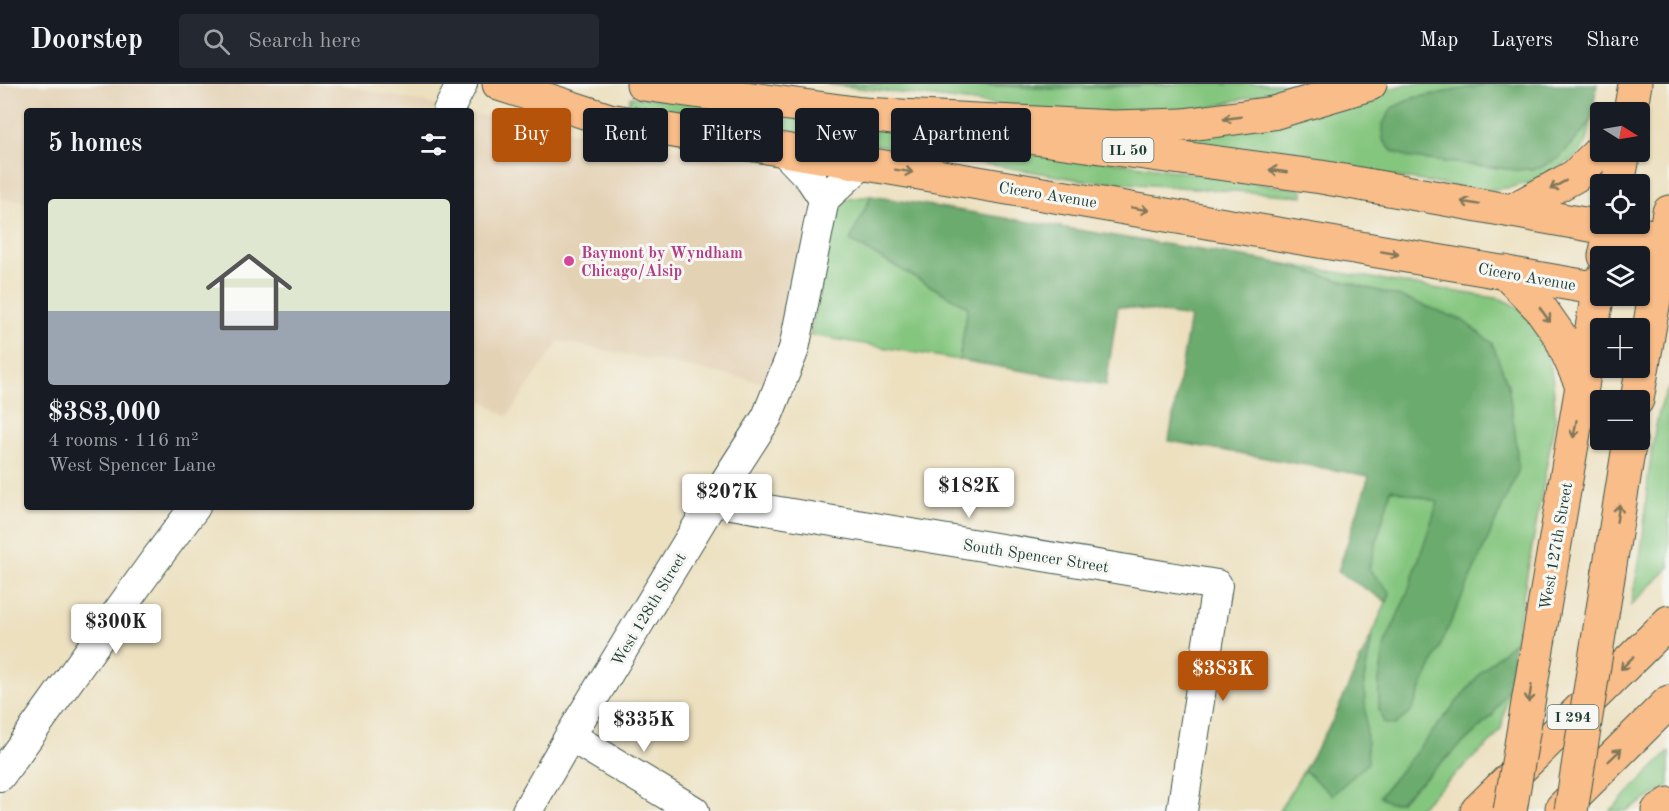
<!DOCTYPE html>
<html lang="en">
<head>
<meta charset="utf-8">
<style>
	body { margin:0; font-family:"Old Standard TT",serif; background:#242831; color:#f1f3f6; height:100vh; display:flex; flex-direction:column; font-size:22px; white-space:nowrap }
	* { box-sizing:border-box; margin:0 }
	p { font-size:20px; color:#9ea1a6 }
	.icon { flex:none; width:33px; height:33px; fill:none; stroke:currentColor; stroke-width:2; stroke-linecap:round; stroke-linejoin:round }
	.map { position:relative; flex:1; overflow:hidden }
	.details { position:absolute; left:24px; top:24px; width:450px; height:402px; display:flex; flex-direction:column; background:#171b24; border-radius:6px; box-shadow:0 2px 4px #0004 }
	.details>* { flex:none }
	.banner { position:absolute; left:492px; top:24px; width:570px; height:54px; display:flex; gap:12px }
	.needle { width:39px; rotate:101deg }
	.tools { position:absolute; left:1590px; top:18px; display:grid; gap:12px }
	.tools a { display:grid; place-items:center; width:60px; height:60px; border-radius:6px; background:#171b24; box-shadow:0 2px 4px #0004; font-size:30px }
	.price { position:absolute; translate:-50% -51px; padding:0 14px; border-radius:6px; background:#fff; color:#222; font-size:20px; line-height:39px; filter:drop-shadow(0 2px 3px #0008) }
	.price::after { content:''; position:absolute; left:50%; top:36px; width:18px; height:14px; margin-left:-9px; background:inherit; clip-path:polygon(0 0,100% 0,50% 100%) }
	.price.current { background:#b45309; color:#fff }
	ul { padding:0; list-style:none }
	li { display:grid; align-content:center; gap:12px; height:318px; padding:0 24px }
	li+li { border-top:2px solid #363941 }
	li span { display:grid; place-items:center; height:186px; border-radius:6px; color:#555 }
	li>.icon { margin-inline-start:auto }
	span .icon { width:108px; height:108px; fill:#fffc; stroke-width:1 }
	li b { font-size:26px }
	h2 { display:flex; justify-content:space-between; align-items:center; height:72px; padding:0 24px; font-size:26px }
	.chip { padding:0 21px; border-radius:6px; background:#171b24; box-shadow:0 2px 4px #0004; font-size:21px; line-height:54px }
	.chip.current { background:#b45309; color:#fff }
	header { display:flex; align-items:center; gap:36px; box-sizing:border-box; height:84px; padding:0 30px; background:#171b24; border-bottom:2px solid #363941 }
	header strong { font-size:28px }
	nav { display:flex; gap:33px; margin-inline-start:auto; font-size:21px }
	.search { width:420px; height:54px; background:#242831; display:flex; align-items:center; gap:15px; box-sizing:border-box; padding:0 21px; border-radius:6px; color:#9ea1a6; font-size:22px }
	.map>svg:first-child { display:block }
	.built { fill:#e4d2b5 }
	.green { fill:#85c67f; stroke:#52825a; stroke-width:1.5 }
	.forest { fill:#6cab6e; stroke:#467451; stroke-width:1.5 }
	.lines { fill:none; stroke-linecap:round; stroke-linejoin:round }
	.minor-casing { stroke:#3e5549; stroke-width:32 }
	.major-casing { stroke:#3e5549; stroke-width:35 }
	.highway-casing { stroke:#3e5549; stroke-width:35 }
	.minor { stroke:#fff; stroke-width:30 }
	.major { stroke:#f8bd89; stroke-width:33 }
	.highway { stroke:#f8bd89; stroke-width:33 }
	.major-bridge-casing { stroke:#3e5549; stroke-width:35; stroke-linecap:butt }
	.major-bridge { stroke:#f8bd89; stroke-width:33 }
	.oneway { stroke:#81775a }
	.hotel-dot { fill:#d1479c; stroke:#f6f6f2; stroke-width:2 }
	.labels { text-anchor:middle; stroke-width:6; stroke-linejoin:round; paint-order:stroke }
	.shield { fill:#f6f6f2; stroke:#60746d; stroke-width:1.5 }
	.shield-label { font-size:15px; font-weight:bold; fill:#1f3d34 }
	.street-label { font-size:16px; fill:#1f3d34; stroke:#f6f6f2 }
	.hotel-label { font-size:16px; font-weight:bold; fill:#b23c85; stroke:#f6f6f2; text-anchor:start }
</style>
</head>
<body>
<header>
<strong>Doorstep</strong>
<div class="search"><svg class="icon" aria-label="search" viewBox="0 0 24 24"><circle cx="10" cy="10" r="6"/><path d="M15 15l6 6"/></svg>Search here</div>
<nav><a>Map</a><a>Layers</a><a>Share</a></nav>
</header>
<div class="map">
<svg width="1669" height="727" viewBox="0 0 1669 727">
	<rect width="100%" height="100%" fill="#f6f6f2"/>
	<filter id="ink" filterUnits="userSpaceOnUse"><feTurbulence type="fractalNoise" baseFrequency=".0167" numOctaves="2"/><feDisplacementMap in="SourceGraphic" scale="12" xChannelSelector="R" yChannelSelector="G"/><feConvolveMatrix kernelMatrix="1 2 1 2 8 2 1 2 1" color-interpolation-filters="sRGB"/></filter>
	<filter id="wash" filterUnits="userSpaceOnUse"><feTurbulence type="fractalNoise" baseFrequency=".008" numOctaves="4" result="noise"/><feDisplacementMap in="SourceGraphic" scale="24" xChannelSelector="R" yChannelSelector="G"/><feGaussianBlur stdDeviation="1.35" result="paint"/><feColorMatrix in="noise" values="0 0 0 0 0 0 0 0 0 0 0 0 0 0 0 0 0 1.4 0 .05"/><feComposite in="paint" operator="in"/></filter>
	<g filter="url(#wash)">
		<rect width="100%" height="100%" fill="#ece0bf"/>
		<!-- built -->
		<g class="built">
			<polygon points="0,0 339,0 463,27 27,27 27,118 0,114"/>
			<polygon points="471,29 512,38 770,80 791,94 806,113 809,129 771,300 559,257 507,333 471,309"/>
		</g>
		<!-- green -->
		<g class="green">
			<polygon points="826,0 966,0 1057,5 1174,0 1298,0 1212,23 1170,27 1071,30"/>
			<polygon points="1406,0 1490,0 1413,14 1392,24 1411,74 1517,86 1540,84 1575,57 1591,38 1587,57 1579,71 1536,97 1508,104 1479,106 1161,56 1347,18"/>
			<polygon points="630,13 716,18 1303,106 1303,112 1081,96 629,19"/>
			<polygon points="871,112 851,157 968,223 959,276 810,251 836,125 849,115"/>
			<path d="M1274 178 1501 215C1507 218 1515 221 1521 226 1550 247 1555 302 1555 335L1515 557 1482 587 1399 718 1492 632 1510 600 1501 645 1493 656 1415 727H1279L1304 686 1332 710 1365 637 1364 596 1373 548 1390 509 1369 485 1391 405 1439 418 1407 511 1385 560 1379 597V625L1518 387 1462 236 1404 214Z"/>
			<path d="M1669 304V484L1631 521C1635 499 1640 476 1643 453 1646 420 1651 330 1669 304Z"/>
			<polygon points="1669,668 1669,702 1626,727 1610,727"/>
		</g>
		<!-- forest -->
		<g class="forest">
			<polygon points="966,0 1174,0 1057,5"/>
			<polygon points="1490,0 1597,0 1591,38 1560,73 1540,84 1517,86 1411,74 1392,67 1383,56 1383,40 1392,24 1413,14"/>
			<polygon points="871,112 1274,178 1404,214 1462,236 1492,259 1508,301 1516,356 1518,387 1411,628 1395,641 1384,639 1379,625 1379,597 1385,560 1407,510 1438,418 1391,405 1369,485 1390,509 1387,518 1338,488 1369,392 1169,357 1190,233 1118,222 1106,301 959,276 968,223 850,157"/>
			<polygon points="1373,548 1364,596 1368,679 1332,711 1304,686 1333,636"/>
			<polygon points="1515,557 1510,600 1492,632 1399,718 1389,719 1380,712 1482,587"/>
		</g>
	</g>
	<g filter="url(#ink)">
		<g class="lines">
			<!-- minor casing -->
			<g class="minor-casing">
				<g id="minor">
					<polyline points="448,27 462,0"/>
					<polyline points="784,67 810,94 824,115"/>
					<polyline points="713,417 1217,501 1182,727"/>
					<polyline points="570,652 694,727"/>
					<polyline points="0,692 153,479 195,423"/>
					<polyline points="527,727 570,652 713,417 767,333 794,265 824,115 862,80"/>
				</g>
			</g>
			<!-- major casing -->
			<g class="major-casing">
				<g id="major">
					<polyline points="499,0 609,36 1600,205"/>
					<polyline points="643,0 891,34"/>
					<polyline points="1630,28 1635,0"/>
					<polyline points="1013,51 1321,93 1669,155"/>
					<polyline points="1618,100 1624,68"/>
					<polyline points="1511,127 1575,92 1600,67"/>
					<polyline points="1605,172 1612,140"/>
					<polyline points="1505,188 1541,225 1560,252 1582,302"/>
					<polyline points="1637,316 1669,128"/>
					<polyline points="1609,487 1630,356"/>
					<polyline points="1539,553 1600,197"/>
				</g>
			</g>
			<!-- highway casing -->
			<g class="highway-casing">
				<g id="highway">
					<polyline points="863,30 1113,43 1183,41 1273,29 1370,0"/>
					<polyline points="1562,724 1669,618"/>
					<polyline points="1477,727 1669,538"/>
					<polyline points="1658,727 1669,720"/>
				</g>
			</g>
			<!-- minor -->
			<use href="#minor" class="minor"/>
			<!-- major -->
			<use href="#major" class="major"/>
			<!-- highway -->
			<use href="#highway" class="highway"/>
			<!-- major-bridge casing -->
			<g class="major-bridge-casing">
				<g id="major-bridge">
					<polyline points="1510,727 1539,553"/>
					<polyline points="1571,727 1609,487"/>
				</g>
			</g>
			<!-- major-bridge -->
			<use href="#major-bridge" class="major-bridge"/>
		</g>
		<!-- one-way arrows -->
		<defs><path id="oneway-shaft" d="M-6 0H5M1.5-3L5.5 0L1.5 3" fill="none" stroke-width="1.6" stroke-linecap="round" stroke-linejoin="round" transform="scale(1.5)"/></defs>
		<g class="oneway">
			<use href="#oneway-shaft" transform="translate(1232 34) rotate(172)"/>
			<use href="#oneway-shaft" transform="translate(904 87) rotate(9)"/>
			<use href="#oneway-shaft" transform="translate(1278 87) rotate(-172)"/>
			<use href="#oneway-shaft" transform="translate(1558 101) rotate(151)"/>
			<use href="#oneway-shaft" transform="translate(1470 119) rotate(-170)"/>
			<use href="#oneway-shaft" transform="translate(1140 125) rotate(10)"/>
			<use href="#oneway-shaft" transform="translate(1390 169) rotate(10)"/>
			<use href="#oneway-shaft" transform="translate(1545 231) rotate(54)"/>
			<use href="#oneway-shaft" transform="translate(1575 345) rotate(100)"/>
			<use href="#oneway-shaft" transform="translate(1618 429) rotate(-81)"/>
			<use href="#oneway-shaft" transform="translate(1627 579) rotate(135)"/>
			<use href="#oneway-shaft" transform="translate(1530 610) rotate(99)"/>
			<use href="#oneway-shaft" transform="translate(1615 671) rotate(-44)"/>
		</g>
	</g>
	<!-- markers -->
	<circle class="hotel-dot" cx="569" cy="177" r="6"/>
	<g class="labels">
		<!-- shield labels -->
		<g class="shield">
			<rect x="1102.5" y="54" width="51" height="24" rx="4.5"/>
			<rect x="1547.5" y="621" width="51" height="24" rx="4.5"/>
		</g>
		<g class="shield-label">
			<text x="1128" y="71">IL 50</text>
			<text x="1573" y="638">I 294</text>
		</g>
		<!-- street labels -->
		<g class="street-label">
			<text transform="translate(1048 110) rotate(9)" y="6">Cicero Avenue</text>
			<text transform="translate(1527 192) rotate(10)" y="6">Cicero Avenue</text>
			<text transform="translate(1555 462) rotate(-80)" y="6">West 127th Street</text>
			<text transform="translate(1036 471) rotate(9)" y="6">South Spencer Street</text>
			<text transform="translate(648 525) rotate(-59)" y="6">West 128th Street</text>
		</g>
		<!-- hotel labels -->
		<g class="hotel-label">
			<text x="581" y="174">Baymont by Wyndham<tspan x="581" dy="18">Chicago/Alsip</tspan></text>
		</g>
	</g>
</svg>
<div class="tools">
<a><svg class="needle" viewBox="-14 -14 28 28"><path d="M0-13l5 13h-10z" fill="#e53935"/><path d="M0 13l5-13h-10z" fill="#9ea1a6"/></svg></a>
<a><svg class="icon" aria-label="locate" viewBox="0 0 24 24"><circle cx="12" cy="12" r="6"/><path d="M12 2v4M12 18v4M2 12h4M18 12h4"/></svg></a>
<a><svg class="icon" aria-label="layers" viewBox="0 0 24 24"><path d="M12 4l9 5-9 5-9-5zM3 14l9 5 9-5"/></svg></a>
<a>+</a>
<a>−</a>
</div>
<b class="price" style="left:969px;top:435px">$182K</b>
<b class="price" style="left:727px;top:441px">$207K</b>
<b class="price" style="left:116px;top:571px">$300K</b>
<b class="price current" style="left:1223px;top:618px">$383K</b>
<b class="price" style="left:644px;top:669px">$335K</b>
<div class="banner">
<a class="chip current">Buy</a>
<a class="chip">Rent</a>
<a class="chip">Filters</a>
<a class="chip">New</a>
<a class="chip">Apartment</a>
</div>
<section class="details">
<h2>5 homes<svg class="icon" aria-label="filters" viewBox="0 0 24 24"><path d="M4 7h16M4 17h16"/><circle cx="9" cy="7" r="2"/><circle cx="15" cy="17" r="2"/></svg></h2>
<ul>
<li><span style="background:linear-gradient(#dfe7d0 60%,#9aa5b1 0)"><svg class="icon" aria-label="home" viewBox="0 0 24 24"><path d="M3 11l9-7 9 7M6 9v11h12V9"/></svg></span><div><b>$383,000</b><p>4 rooms · 116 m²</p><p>West Spencer Lane</p></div></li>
</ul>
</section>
</div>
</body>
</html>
